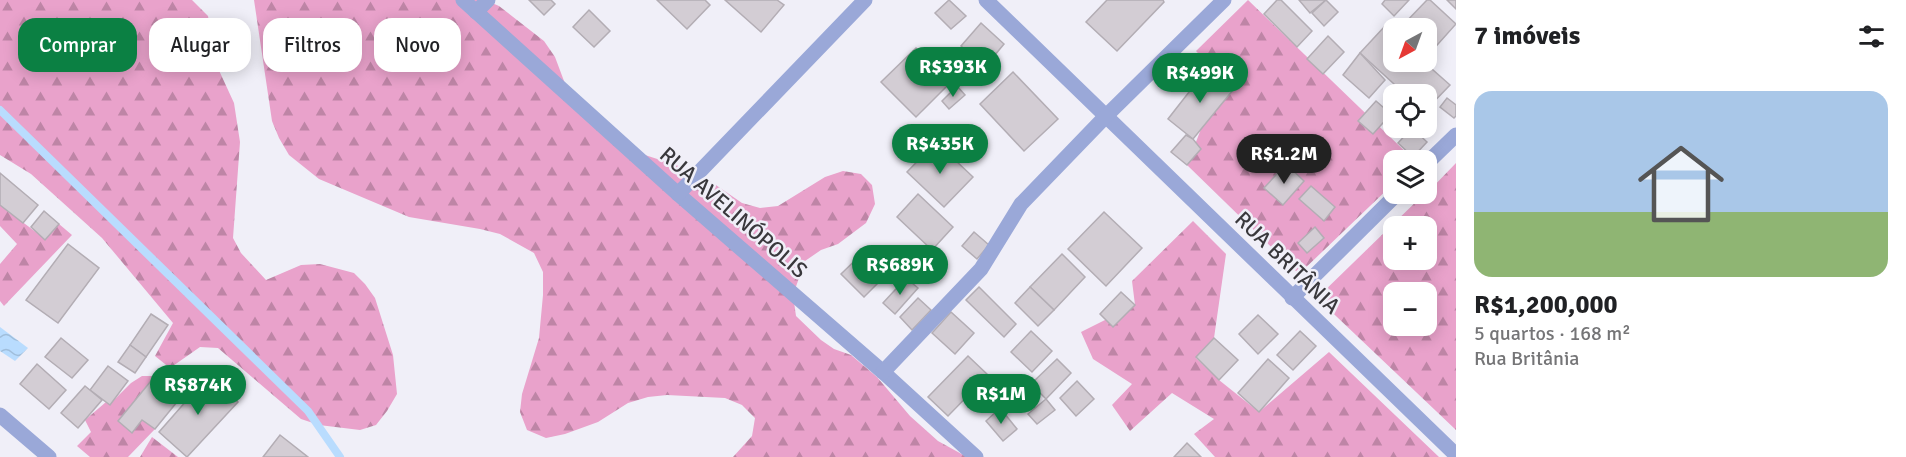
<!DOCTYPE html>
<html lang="pt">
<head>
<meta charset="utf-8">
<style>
	body { margin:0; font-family:Signika,sans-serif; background:#f6f6f6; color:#202124; height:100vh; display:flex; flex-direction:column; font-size:22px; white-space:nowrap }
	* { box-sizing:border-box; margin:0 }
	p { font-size:20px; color:#757577 }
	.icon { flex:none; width:33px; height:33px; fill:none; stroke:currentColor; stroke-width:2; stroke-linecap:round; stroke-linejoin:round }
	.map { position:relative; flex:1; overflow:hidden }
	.side { display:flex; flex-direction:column; background:#fff; width:450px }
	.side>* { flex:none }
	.guide { position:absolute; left:18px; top:18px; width:570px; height:54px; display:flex; gap:12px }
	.needle { width:39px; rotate:221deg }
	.tools { position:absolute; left:1383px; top:18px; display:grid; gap:12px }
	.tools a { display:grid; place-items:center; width:54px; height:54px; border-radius:12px; background:#fff; box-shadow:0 3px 15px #0003; font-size:30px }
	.price { position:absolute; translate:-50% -51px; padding:0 14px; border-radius:21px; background:#0b8043; color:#fff; font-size:20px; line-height:39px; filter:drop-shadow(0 2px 3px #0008) }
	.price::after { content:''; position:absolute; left:50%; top:36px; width:18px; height:14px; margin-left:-9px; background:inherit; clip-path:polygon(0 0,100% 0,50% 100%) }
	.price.selected { background:#222; color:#fff }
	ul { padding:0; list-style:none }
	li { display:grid; align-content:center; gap:12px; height:318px; padding:0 18px }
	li+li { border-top:2px solid #e0e0e0 }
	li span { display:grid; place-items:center; height:186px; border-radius:18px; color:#555 }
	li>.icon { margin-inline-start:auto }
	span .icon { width:108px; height:108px; fill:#fffc; stroke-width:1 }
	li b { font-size:26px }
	h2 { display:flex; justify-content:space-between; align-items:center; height:72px; padding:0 18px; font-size:26px }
	.chip { padding:0 21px; border-radius:18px; background:#fff; box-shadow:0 3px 15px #0003; font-size:21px; line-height:54px }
	.chip.selected { background:#0b8043; color:#fff }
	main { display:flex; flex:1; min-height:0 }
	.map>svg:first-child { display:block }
	.forest { fill:url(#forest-firs); fill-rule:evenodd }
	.water { fill:url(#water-waves) }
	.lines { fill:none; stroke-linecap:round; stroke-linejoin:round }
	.stream { stroke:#b9dcfe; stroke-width:8 }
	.building { fill:#d3cdd4; stroke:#b3adb4; stroke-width:1.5 }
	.street { stroke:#9aa8d8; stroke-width:15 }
	.labels { text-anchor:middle; stroke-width:5; stroke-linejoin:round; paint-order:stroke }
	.street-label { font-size:22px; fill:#39383c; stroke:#f0eff8 }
</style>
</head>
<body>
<main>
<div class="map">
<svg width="1456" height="457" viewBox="0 0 1456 457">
	<defs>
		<pattern id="forest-firs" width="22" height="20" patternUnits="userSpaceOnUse" patternTransform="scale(1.5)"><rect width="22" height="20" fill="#e9a2cb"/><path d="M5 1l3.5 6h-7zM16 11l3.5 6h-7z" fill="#be85a6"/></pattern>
		<pattern id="water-waves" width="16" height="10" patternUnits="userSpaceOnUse" patternTransform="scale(1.5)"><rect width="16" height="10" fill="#b9dcfe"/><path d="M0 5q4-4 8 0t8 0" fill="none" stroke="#a0bedb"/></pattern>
	</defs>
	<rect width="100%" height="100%" fill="#f0eff8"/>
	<!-- forest -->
	<g class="forest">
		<polygon points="0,0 192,0 208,16 217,66 234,103 240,142 233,238 241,253 266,280 301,265 320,264 354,273 365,284 375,298 393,355 397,394 387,411 376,425 360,430 319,425 301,419 218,348 200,347 170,368 155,356 173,323 102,238 31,174 0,155"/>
		<polygon points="254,0 485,0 499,6 544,41 555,57 567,89 642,154 697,172 742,203 760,208 778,206 825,177 843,171 861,174 872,185 875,204 866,223 838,244 821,250 805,261 793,295 796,316 821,340 834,349 851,355 877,377 910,416 938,441 967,457 733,457 752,436 755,418 742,405 725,398 667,395 648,397 628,403 598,422 565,434 546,438 527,430 520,412 522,394 539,338 543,295 543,272 534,253 500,234 480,229 409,217 319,179 289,155 279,138 272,121"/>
		<polygon points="1248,0 1414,160 1394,160 1393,184 1299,274 1187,165 1201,129 1232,90 1196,51"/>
		<path d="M1456 163V430L1317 298 1424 194H1426ZM1394 226H1426V260H1394ZM1394 292H1426V326H1394Z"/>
		<polygon points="0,205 45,239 59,224 72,235 4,306 0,301 0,264 17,244 0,226"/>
		<polygon points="1193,221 1226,254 1214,338 1196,358 1219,380 1259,412 1329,352 1439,457 1215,457 1194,434 1214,419 1172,393 1130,431 1112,405 1132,384 1093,359 1081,332 1135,305 1132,281"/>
		<polygon points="142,376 155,376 118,421 131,432 142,420 155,429 128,457 90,457 77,446 91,432 85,420 106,402 110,404 131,383"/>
		<polygon points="152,437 178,457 140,457"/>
	</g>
	<!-- water -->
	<polygon class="water" points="0,327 28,348 15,361 0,351"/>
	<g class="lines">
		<!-- stream -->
		<polyline class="stream" points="0,110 308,411 340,457"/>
	</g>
	<!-- building -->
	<g class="building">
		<polygon points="529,0 551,0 555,4 544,15"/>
		<polygon points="657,0 705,0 710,5 687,29"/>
		<polygon points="725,0 777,0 784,5 761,32"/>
		<polygon points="949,0 966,16 951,29 935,13"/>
		<polygon points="1107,0 1163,0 1164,2 1117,51 1086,22"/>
		<polygon points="1277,0 1281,0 1312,31 1297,47 1264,14"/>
		<polygon points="1299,0 1326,0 1310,13"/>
		<polygon points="1326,0 1338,12 1324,26 1312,13"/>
		<polygon points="1385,0 1409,0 1394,16 1382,4"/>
		<polygon points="1427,0 1430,0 1456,24 1430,53 1426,50 1426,28 1404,28 1402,26"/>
		<polygon points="1447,0 1456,0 1456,9"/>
		<polygon points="589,10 610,31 594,47 573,27"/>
		<polygon points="981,23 1004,44 985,67 961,46"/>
		<polygon points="1385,26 1394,34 1394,62 1424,62 1450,85 1426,110 1426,94 1405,94 1360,53"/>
		<polygon points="1328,36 1344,52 1323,74 1307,59"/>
		<polygon points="916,48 950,83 916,117 881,82"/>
		<polygon points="1360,53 1385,80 1369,98 1343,75"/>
		<polygon points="1207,69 1233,90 1193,139 1168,119"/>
		<polygon points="1013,72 1058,119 1024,151 980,104"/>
		<polygon points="957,86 965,95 949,109 942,101"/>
		<polygon points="1447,98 1456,105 1456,116 1454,118 1440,107"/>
		<polygon points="1376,101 1391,114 1373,134 1358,121"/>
		<polygon points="1412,128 1427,142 1413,157 1398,143"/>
		<polygon points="1186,135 1193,139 1201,149 1187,165 1171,152"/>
		<polygon points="936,142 973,177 944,207 907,172"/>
		<polygon points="1286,164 1304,181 1283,205 1264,188"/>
		<polygon points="0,173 38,205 23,223 0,205"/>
		<polygon points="1311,186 1335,207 1324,221 1299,199"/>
		<polygon points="918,194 953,227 932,250 897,217"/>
		<polygon points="44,211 59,224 45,240 31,227"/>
		<polygon points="1104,212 1142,248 1106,286 1068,249"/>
		<polygon points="1315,227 1324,238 1307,253 1298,243"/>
		<polygon points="974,232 989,245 977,259 962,246"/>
		<polygon points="68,244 99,268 58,323 26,300"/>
		<polygon points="870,246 892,269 864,297 841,274"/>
		<polygon points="1062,254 1085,277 1054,310 1030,287"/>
		<polygon points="906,278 918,288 895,314 883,303"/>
		<polygon points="979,287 1016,324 1004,337 966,300"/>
		<polygon points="1030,287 1054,310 1038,326 1015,303"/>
		<polygon points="1121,292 1135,305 1113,327 1100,314"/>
		<polygon points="918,298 931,310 912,330 900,317"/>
		<polygon points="951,312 974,333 955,354 932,333"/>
		<polygon points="151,314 168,325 146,357 130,345"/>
		<polygon points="1258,315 1278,334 1258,354 1239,334"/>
		<polygon points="1031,331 1052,351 1032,372 1011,352"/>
		<polygon points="1300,331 1316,346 1293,370 1277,355"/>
		<polygon points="61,338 88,360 72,378 45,357"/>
		<polygon points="1214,338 1238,360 1219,380 1196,357"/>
		<polygon points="130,345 146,357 135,373 118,362"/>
		<polygon points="968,356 988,375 948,416 928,397"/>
		<polygon points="1057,359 1071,373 1046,399 1031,384"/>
		<polygon points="1268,359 1289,378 1259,412 1238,393"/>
		<polygon points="37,364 66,390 49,409 20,384"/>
		<polygon points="108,366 128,381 110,405 90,390"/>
		<polygon points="209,375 238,402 187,457 159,432"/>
		<polygon points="155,376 181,397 155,429 142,420 132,433 118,421"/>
		<polygon points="1077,381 1094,399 1076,416 1060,398"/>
		<polygon points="85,386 102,400 78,428 61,413"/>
		<polygon points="1046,399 1055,410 1037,424 1028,414"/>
		<polygon points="1000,408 1017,429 1003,441 986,421"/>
		<polygon points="280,435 308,457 263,457"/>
		<polygon points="1187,443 1201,457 1174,457"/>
	</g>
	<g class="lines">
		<!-- street -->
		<g class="street">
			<polyline points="463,0 678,194 883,372 976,457"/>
			<polyline points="986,0 1456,455"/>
			<polyline points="476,12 488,0"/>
			<polyline points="1426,164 1456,135"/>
			<polyline points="678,194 865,0"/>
			<polyline points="1292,298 1397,194"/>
			<polyline points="883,372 981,269 1021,204 1106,116 1224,0"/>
			<polyline points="0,415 49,457"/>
		</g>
	</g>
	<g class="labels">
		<!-- street labels -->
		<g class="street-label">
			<text transform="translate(734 212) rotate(41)" y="8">RUA AVELINÓPOLIS</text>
			<text transform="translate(1288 262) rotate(44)" y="8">RUA BRITÂNIA</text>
		</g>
	</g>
</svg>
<div class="tools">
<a><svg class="needle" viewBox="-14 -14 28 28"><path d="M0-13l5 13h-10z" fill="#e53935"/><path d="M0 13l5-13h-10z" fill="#757577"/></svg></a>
<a><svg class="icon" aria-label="locate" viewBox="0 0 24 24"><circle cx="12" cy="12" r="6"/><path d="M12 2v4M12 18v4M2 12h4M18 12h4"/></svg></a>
<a><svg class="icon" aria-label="layers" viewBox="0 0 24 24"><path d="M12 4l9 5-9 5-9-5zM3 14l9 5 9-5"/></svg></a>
<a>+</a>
<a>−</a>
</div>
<b class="price" style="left:953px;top:98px">R$393K</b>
<b class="price" style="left:1200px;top:104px">R$499K</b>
<b class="price" style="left:940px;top:175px">R$435K</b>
<b class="price selected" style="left:1284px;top:185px">R$1.2M</b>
<b class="price" style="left:900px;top:296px">R$689K</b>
<b class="price" style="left:198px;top:416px">R$874K</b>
<b class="price" style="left:1001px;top:425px">R$1M</b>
<div class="guide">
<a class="chip selected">Comprar</a>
<a class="chip">Alugar</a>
<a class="chip">Filtros</a>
<a class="chip">Novo</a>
</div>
</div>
<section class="side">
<h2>7 imóveis<svg class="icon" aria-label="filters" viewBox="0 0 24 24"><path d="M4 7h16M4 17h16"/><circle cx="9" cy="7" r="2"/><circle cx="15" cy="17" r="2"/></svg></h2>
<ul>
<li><span style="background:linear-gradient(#a9c7e8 65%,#8fb573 0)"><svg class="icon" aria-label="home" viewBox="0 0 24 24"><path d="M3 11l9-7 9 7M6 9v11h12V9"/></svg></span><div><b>R$1,200,000</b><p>5 quartos · 168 m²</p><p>Rua Britânia</p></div></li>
</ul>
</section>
</main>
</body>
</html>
